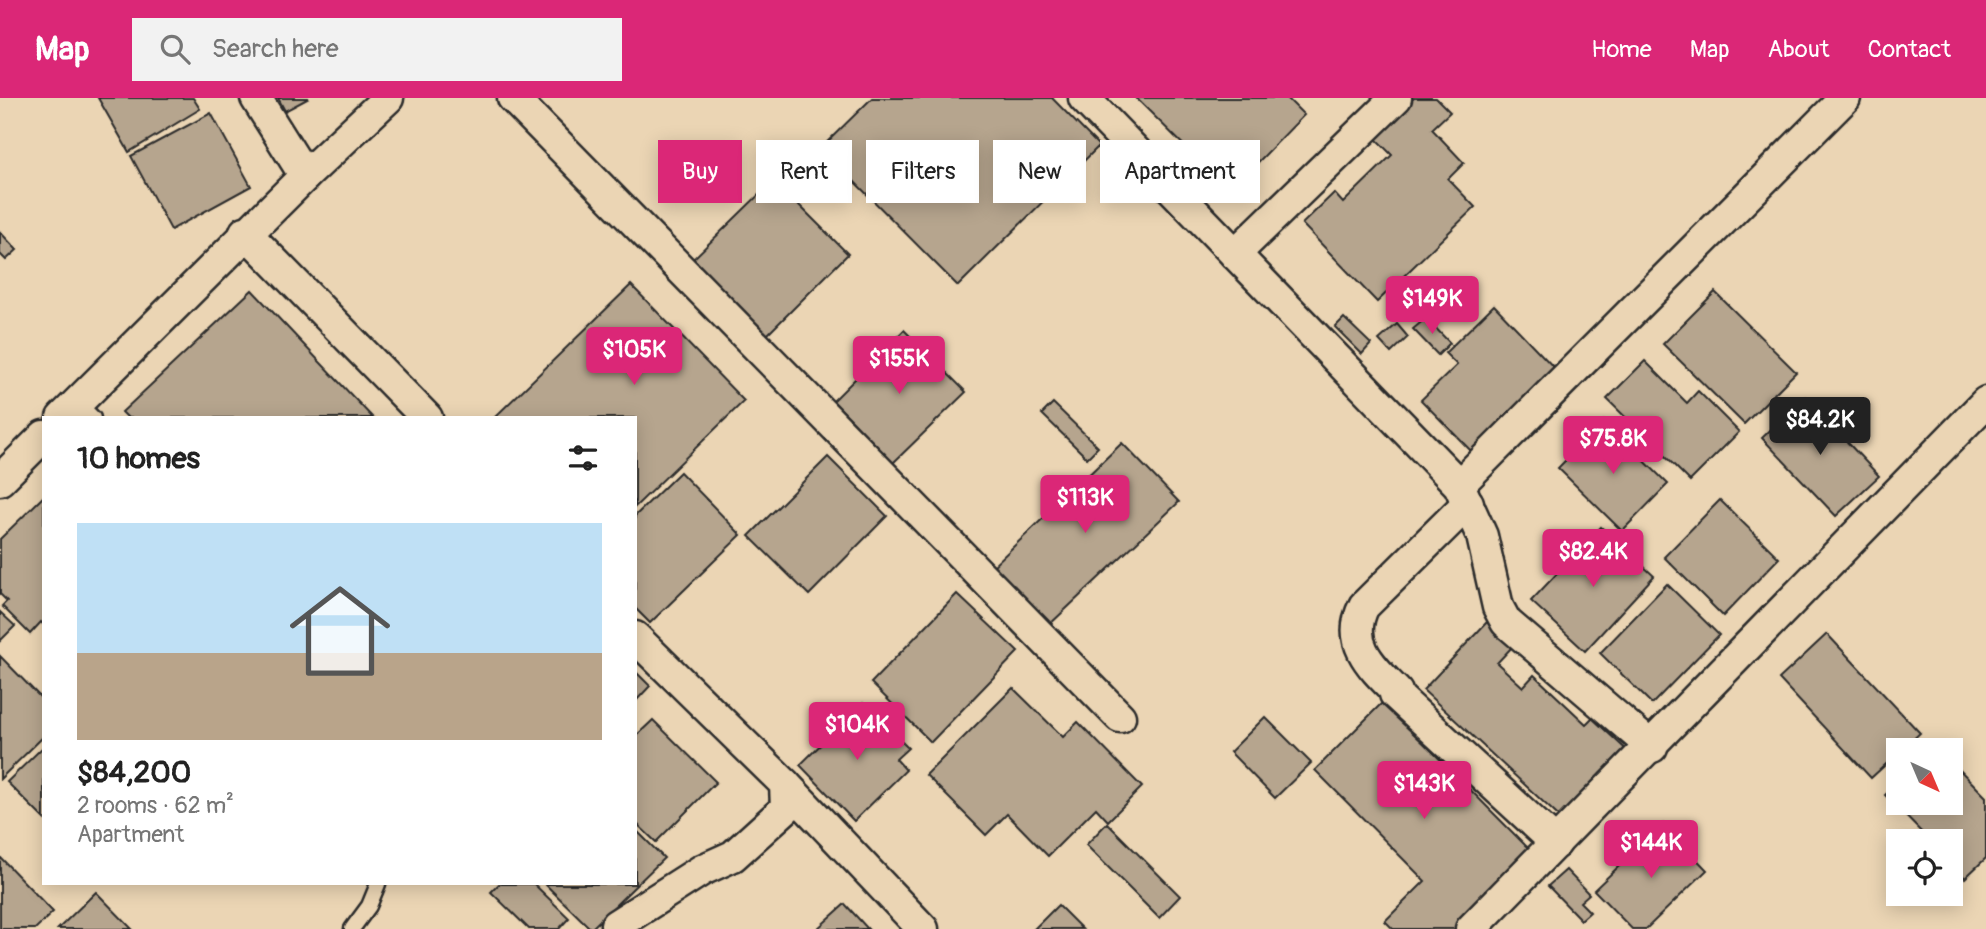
<!DOCTYPE html>
<html lang="en">
<head>
<meta charset="utf-8">
<style>
	body { margin:0; font-family:Pangolin,sans-serif; background:#f2f2f2; color:#222; height:100vh; display:flex; flex-direction:column; font-size:26px; white-space:nowrap }
	* { box-sizing:border-box; margin:0 }
	p { font-size:23px; color:#767676 }
	.icon { flex:none; width:38px; height:38px; fill:none; stroke:currentColor; stroke-width:2; stroke-linecap:round; stroke-linejoin:round }
	.map { position:relative; flex:1; overflow:hidden }
	.details { position:absolute; left:42px; top:318px; width:595px; height:469px; display:flex; flex-direction:column; background:#fff; border-radius:0px; box-shadow:0 4px 18px #0003 }
	.details>* { flex:none }
	.top-card { position:absolute; left:658px; top:42px; width:665px; height:63px; display:flex; gap:14px }
	.needle { width:46px; rotate:136deg }
	.buttons { position:absolute; left:1886px; top:640px; display:grid; gap:14px }
	.buttons a { display:grid; place-items:center; width:77px; height:77px; border-radius:0px; background:#fff; box-shadow:0 4px 18px #0003; font-size:35px }
	.price { position:absolute; translate:-50% -60px; padding:0 16px; border-radius:7px; background:#db2777; color:#fff; font-size:23px; line-height:46px; filter:drop-shadow(0 2px 4px #0008) }
	.price::after { content:''; position:absolute; left:50%; top:42px; width:21px; height:16px; margin-left:-10px; background:inherit; clip-path:polygon(0 0,100% 0,50% 100%) }
	.price.current { background:#222; color:#fff }
	ul { padding:0; list-style:none }
	li { display:grid; align-content:center; gap:14px; height:371px; padding:0 35px }
	li+li { border-top:2px solid #e0e0e0 }
	li span { display:grid; place-items:center; height:217px; border-radius:0px; color:#555 }
	li>.icon { margin-inline-start:auto }
	span .icon { width:126px; height:126px; fill:#fffc; stroke-width:1 }
	li b { font-size:30px }
	h2 { display:flex; justify-content:space-between; align-items:center; height:84px; padding:0 35px; font-size:30px }
	.tag { padding:0 24px; border-radius:0px; background:#fff; box-shadow:0 4px 18px #0003; font-size:24px; line-height:63px }
	.tag.current { background:#db2777; color:#fff }
	header { display:flex; align-items:center; gap:42px; box-sizing:border-box; height:98px; padding:0 35px; background:#db2777; color:#fff }
	header strong { font-size:33px }
	nav { display:flex; gap:38px; margin-inline-start:auto; font-size:24px }
	.search { width:490px; height:63px; background:#f2f2f2; display:flex; align-items:center; gap:18px; box-sizing:border-box; padding:0 24px; border-radius:0px; color:#767676; font-size:26px }
	.map>svg:first-child { display:block }
	.building { fill:#b6a58e; stroke:#2b2b2b; stroke-width:2 }
	.lines { fill:none; stroke-linecap:round; stroke-linejoin:round }
	.service-casing { stroke:#2b2b2b; stroke-width:19 }
	.minor-casing { stroke:#2b2b2b; stroke-width:35 }
	.service { stroke:#ebd5b4; stroke-width:14 }
	.minor { stroke:#ebd5b4; stroke-width:30 }
</style>
</head>
<body>
<header>
<strong>Map</strong>
<div class="search"><svg class="icon" aria-label="search" viewBox="0 0 24 24"><circle cx="10" cy="10" r="6"/><path d="M15 15l6 6"/></svg>Search here</div>
<nav><a>Home</a><a>Map</a><a>About</a><a>Contact</a></nav>
</header>
<div class="map">
<svg width="1986" height="831" viewBox="0 0 1986 831">
	<rect width="100%" height="100%" fill="#ebd5b4"/>
	<filter id="ink" filterUnits="userSpaceOnUse"><feTurbulence type="fractalNoise" baseFrequency=".0143" numOctaves="2"/><feDisplacementMap in="SourceGraphic" scale="14" xChannelSelector="R" yChannelSelector="G"/><feConvolveMatrix kernelMatrix="1 2 1 2 8 2 1 2 1" color-interpolation-filters="sRGB"/></filter>
	<g filter="url(#ink)">
		<!-- building -->
		<g class="building">
			<polygon points="98,0 193,0 200,11 129,54"/>
			<polygon points="278,0 309,0 285,13"/>
			<polygon points="872,0 1052,0 1099,48 958,188 821,50"/>
			<polygon points="1136,0 1287,0 1304,17 1230,93"/>
			<polygon points="1414,0 1436,0 1450,14 1432,31 1464,65 1448,81 1475,109 1377,204 1302,126 1334,95 1343,105 1392,57 1374,39"/>
			<polygon points="211,15 251,88 171,132 131,58"/>
			<polygon points="774,82 848,156 766,238 691,163"/>
			<polygon points="0,134 17,152 6,162 0,156"/>
			<polygon points="631,187 744,303 635,409 635,320 494,320"/>
			<polygon points="252,192 373,320 128,320 122,314"/>
			<polygon points="1715,194 1796,274 1744,326 1663,246"/>
			<polygon points="1494,207 1561,277 1477,359 1421,302 1457,267 1445,255"/>
			<polygon points="1344,220 1371,246 1362,256 1335,229"/>
			<polygon points="1426,220 1450,245 1438,257 1413,231"/>
			<polygon points="1397,226 1408,239 1391,255 1379,242"/>
			<polygon points="904,232 966,294 893,365 833,303"/>
			<polygon points="1645,263 1687,305 1698,293 1739,334 1690,383 1607,301"/>
			<polygon points="1805,299 1879,378 1836,418 1762,340"/>
			<polygon points="1053,305 1098,349 1087,360 1042,316"/>
			<polygon points="1604,323 1668,386 1622,433 1558,370"/>
			<polygon points="1122,345 1179,404 1047,529 991,470"/>
			<polygon points="828,359 887,418 809,497 749,438"/>
			<polygon points="680,374 741,437 650,525 635,510 635,418"/>
			<polygon points="44,398 44,527 41,524 30,536 2,508 7,503 0,496 0,441"/>
			<polygon points="1720,402 1779,460 1723,518 1664,459"/>
			<polygon points="1601,429 1654,478 1585,553 1531,503"/>
			<polygon points="1667,486 1719,537 1652,606 1600,555"/>
			<polygon points="957,496 1018,554 931,644 871,585"/>
			<polygon points="0,514 15,528 0,543"/>
			<polygon points="1487,524 1513,548 1497,565 1523,589 1534,577 1586,626 1592,620 1633,658 1568,727 1423,592"/>
			<polygon points="1827,536 1920,635 1871,680 1779,581"/>
			<polygon points="0,558 44,603 44,638 0,681"/>
			<polygon points="635,573 650,588 635,604"/>
			<polygon points="1013,590 1063,639 1078,624 1142,689 1108,723 1096,710 1048,758 1007,716 986,737 926,677"/>
			<polygon points="1383,604 1533,755 1456,831 1393,831 1385,823 1425,783 1315,672"/>
			<polygon points="863,605 908,650 896,661 906,672 854,723 800,667"/>
			<polygon points="1265,619 1311,665 1275,700 1230,654"/>
			<polygon points="653,622 716,684 656,744 635,724 635,639"/>
			<polygon points="44,648 44,721 7,684"/>
			<polygon points="1951,663 1986,699 1986,760 1965,780 1951,765 1951,744 1931,744 1885,697 1899,684 1899,705 1951,705"/>
			<polygon points="1107,725 1180,798 1159,820 1086,747"/>
			<polygon points="1663,726 1707,772 1646,831 1632,831 1594,792"/>
			<polygon points="635,731 664,760 591,831 545,786 635,786"/>
			<polygon points="0,759 53,814 35,831 0,831"/>
			<polygon points="1566,772 1589,796 1580,804 1590,814 1581,822 1548,788"/>
			<polygon points="499,786 534,786 569,820 559,831 529,831 491,794"/>
			<polygon points="96,794 132,831 58,831"/>
			<polygon points="845,806 868,831 817,831"/>
			<polygon points="1058,807 1082,831 1034,831"/>
		</g>
		<g class="lines">
			<!-- service casing -->
			<g class="service-casing">
				<g id="service">
					<polyline points="78,305 93,320"/>
					<polyline points="352,831 369,808 378,786"/>
				</g>
			</g>
			<!-- minor casing -->
			<g class="minor-casing">
				<g id="minor">
					<polyline points="513,0 1120,619"/>
					<polyline points="1084,0 1459,387 1482,438 1498,509 1506,524 1652,649"/>
					<polyline points="305,78 388,0"/>
					<polyline points="245,134 427,320"/>
					<polyline points="1235,156 1396,0"/>
					<polyline points="62,320 305,78 256,0"/>
					<polyline points="0,382 44,338"/>
					<polyline points="1459,387 1845,0"/>
					<path d="M1468 405 1364 508C1345 545 1372 569 1397 594L1395 596 1556 745"/>
					<polyline points="785,686 923,831"/>
					<polyline points="616,827 702,772 733,758 786,710 785,686 635,539"/>
					<polyline points="1471,831 1986,304"/>
				</g>
			</g>
			<!-- service -->
			<use href="#service" class="service"/>
			<!-- minor -->
			<use href="#minor" class="minor"/>
		</g>
	</g>
</svg>
<div class="buttons">
<a><svg class="needle" viewBox="-14 -14 28 28"><path d="M0-13l5 13h-10z" fill="#e53935"/><path d="M0 13l5-13h-10z" fill="#767676"/></svg></a>
<a><svg class="icon" aria-label="locate" viewBox="0 0 24 24"><circle cx="12" cy="12" r="6"/><path d="M12 2v4M12 18v4M2 12h4M18 12h4"/></svg></a>
</div>
<b class="price" style="left:1432px;top:238px">$149K</b>
<b class="price" style="left:634px;top:289px">$105K</b>
<b class="price" style="left:899px;top:298px">$155K</b>
<b class="price current" style="left:1820px;top:359px">$84.2K</b>
<b class="price" style="left:1613px;top:378px">$75.8K</b>
<b class="price" style="left:1085px;top:437px">$113K</b>
<b class="price" style="left:1593px;top:491px">$82.4K</b>
<b class="price" style="left:857px;top:664px">$104K</b>
<b class="price" style="left:1424px;top:723px">$143K</b>
<b class="price" style="left:1651px;top:782px">$144K</b>
<div class="top-card">
<a class="tag current">Buy</a>
<a class="tag">Rent</a>
<a class="tag">Filters</a>
<a class="tag">New</a>
<a class="tag">Apartment</a>
</div>
<section class="details">
<h2>10 homes<svg class="icon" aria-label="filters" viewBox="0 0 24 24"><path d="M4 7h16M4 17h16"/><circle cx="9" cy="7" r="2"/><circle cx="15" cy="17" r="2"/></svg></h2>
<ul>
<li><span style="background:linear-gradient(#bfe0f5 60%,#b9a48a 0)"><svg class="icon" aria-label="home" viewBox="0 0 24 24"><path d="M3 11l9-7 9 7M6 9v11h12V9"/></svg></span><div><b>$84,200</b><p>2 rooms · 62 m²</p><p>Apartment</p></div></li>
</ul>
</section>
</div>
</body>
</html>
